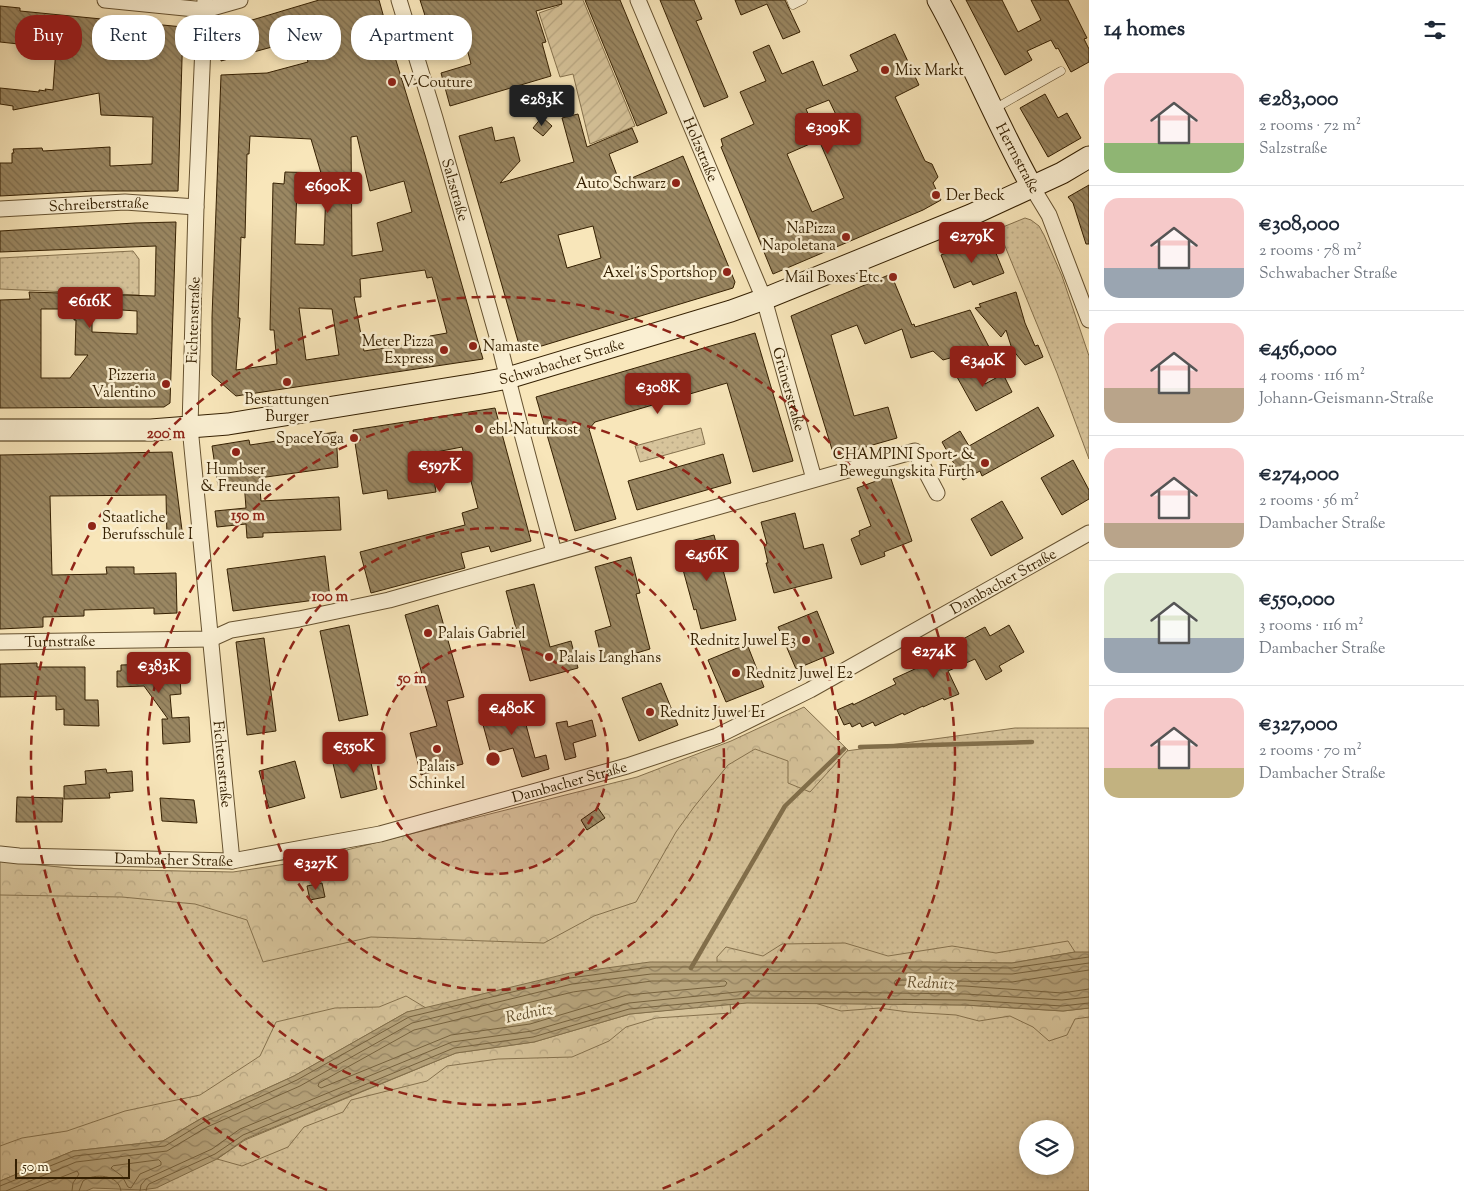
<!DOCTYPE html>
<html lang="en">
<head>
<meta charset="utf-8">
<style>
	body { margin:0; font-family:"Sorts Mill Goudy",serif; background:#f6f6f7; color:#1f2937; height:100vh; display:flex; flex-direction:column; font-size:19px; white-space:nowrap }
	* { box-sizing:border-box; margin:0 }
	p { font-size:16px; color:#747a83 }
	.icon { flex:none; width:28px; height:28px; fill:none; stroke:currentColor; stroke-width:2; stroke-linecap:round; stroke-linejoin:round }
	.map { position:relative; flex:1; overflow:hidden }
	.side { display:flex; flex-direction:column; background:#fff; width:375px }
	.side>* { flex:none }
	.top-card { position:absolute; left:15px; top:15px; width:475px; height:45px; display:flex; gap:10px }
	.tools { position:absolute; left:1019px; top:1120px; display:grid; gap:10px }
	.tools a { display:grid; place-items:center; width:55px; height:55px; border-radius:50%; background:#fff; box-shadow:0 2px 8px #0003; font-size:25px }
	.scale { position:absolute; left:15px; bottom:12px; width:115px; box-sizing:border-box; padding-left:5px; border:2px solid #352002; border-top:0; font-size:14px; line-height:18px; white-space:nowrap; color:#352002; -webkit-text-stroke:4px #faefd2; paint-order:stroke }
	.price { position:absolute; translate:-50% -42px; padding:0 11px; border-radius:5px; background:#8f2418; color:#fff; font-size:16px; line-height:32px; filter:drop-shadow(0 1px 2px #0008) }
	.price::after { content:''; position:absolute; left:50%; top:30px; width:15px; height:11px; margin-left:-8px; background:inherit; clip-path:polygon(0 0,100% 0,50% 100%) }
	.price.selected { background:#222; color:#fff }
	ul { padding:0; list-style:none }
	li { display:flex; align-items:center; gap:15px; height:125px; padding:0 15px }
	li+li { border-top:1px solid #e0e1e3 }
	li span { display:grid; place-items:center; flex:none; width:140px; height:100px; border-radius:15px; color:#555 }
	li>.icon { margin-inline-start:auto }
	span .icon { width:60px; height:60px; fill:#fffc; stroke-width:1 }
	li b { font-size:21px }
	h2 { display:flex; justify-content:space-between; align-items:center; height:60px; padding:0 15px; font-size:21px }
	.pill { padding:0 18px; border-radius:20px; background:#fff; box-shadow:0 2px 8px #0003; font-size:18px; line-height:45px }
	.pill.selected { background:#8f2418; color:#fff }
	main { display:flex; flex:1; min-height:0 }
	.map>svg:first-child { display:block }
	.grass { fill:url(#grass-dots); stroke:#86724e; fill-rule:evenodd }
	.forest { fill:url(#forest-crowns); stroke:#86724e }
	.garden { fill:url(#garden-furrows); stroke:#86724e }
	.water { fill:url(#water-waves); stroke:#826f4b }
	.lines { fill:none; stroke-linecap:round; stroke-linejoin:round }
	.shore { stroke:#76623e; stroke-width:1 }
	.stream { stroke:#826f4b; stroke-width:4.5 }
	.building { fill:url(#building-back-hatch); stroke:#352002; fill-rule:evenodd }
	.lane-casing { stroke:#665230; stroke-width:9 }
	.street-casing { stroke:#665230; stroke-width:17 }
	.secondary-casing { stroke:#352002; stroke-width:23 }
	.lane { stroke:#faefd2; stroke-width:8 }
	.street { stroke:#faefd2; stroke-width:15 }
	.secondary { stroke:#faefd2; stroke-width:21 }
	.ring { fill:none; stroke:#8f2418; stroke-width:2.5; stroke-dasharray:9 6 }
	.poi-dot { fill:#8f2418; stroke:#faefd2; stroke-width:2 }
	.labels { text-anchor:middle; stroke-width:5; stroke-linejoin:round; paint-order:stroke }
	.poi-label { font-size:15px; fill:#352002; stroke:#faefd2; text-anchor:start }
	.street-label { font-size:15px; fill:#352002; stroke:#faefd2 }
	.water-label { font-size:16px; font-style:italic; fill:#624e2c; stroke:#faefd2 }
	.centre { fill:#8f2418; stroke:#faefd2; stroke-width:2.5 }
	.ring-label { font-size:15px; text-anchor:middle; font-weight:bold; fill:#8f2418; stroke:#faefd2; stroke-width:5; stroke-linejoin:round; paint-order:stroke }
</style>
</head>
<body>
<main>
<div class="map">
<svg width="1089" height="1191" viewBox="0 0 1089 1191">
	<defs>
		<pattern id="grass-dots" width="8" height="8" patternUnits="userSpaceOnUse" patternTransform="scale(1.25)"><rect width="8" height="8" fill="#d7c49b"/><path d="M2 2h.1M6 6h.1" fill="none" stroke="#b9a884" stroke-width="1.8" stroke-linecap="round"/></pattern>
		<pattern id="forest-crowns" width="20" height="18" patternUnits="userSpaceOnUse" patternTransform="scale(1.25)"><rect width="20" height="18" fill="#d7c49b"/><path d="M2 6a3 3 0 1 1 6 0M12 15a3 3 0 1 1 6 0" fill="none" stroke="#b9a884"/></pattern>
		<pattern id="garden-furrows" width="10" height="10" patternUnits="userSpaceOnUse" patternTransform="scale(1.25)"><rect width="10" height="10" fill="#d7c49b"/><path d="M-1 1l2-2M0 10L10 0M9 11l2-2" fill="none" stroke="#b9a884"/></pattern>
		<pattern id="water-waves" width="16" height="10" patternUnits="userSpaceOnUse" patternTransform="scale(1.25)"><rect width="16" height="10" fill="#b6a37b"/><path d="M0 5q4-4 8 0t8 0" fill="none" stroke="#958463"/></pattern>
		<pattern id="building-back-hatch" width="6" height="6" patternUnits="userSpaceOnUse" patternTransform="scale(1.25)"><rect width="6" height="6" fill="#9a8762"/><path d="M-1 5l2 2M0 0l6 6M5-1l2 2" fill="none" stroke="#7e6e4f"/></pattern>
	</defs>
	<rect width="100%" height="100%" fill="#f8e6ba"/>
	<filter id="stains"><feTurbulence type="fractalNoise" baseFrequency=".004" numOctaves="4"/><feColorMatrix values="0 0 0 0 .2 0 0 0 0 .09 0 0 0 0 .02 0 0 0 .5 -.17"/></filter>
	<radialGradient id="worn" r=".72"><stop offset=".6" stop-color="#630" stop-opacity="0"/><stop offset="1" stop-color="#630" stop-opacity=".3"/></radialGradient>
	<!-- grass -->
	<g class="grass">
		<polygon points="1025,218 1031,220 1039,226 1044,235 1062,276 1089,356 1089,459 1057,373 998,229"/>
		<polygon points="133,251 139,259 139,295 0,289 0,258"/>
		<polygon points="701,428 705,444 640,462 635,446"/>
		<path d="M805 708 846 751 1015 728H1089V1191H0V862L79 869 244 873 299 866 639 780 730 746ZM1028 1129H1065V1166H1028Z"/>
	</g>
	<!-- forest -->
	<g class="forest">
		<polygon points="804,707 848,750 810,792 788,783 788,761 755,749 728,765 694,807 676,832 636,902 594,916 544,943 371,937 263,962 247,920 195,904 122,897 0,895 0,861 79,869 233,872 299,862 637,777 731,741"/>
		<polygon points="1068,941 1075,952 1012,963 717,962 717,957 726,947 763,956 782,944 845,943 888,956 952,946 996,953"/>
		<polygon points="406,996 426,1008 407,1012 294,1076 202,1118 163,1141 73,1151 0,1181 0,1146 22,1138 67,1131 125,1111 200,1095 260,1056 276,1022 335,1008 379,1007"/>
		<polygon points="815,1003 965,1005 1063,1011 1089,1008 1089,1017 1075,1019 1067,1035 1049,1041 1033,1027 1010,1016 979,1021 956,1015 908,1012 879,1008 841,1011"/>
		<polygon points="730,1004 731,1013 656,1018 626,1027 609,1041 572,1057 498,1059 447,1066 427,1081 351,1100 343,1112 304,1127 288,1147 242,1166 217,1159 245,1140 456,1053 534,1042 630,1014"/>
	</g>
	<!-- garden -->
	<polygon class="garden" points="560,0 583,0 635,126 590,144 573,74 560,77 539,13 559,6"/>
	<!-- water -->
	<polygon class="water" points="1075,952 1089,952 1089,1008 1063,1011 965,1005 747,1003 630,1014 534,1042 456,1053 245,1139 217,1159 156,1188 141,1190 93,1188 86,1191 0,1191 0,1181 73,1151 163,1141 202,1118 294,1076 407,1012 570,973 650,962 929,962 1012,963"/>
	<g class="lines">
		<!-- shore -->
		<g class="shore">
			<polyline points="1089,970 1012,982 896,980 894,983 896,985 965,986 1062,993 1089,989"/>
			<polygon points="652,981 725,981 727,983 725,986 627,995 530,1024 451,1035 321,1088 318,1086 319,1083 414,1030 573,992"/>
			<polygon points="159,1160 161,1162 161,1165 140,1174 131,1188 128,1187 122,1176 111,1168 113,1166"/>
			<polyline points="0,1186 75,1156 165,1146 204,1122 297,1080 409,1017 570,978 651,967 929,967 1012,968 1089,957"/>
			<polyline points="6,1191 76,1162 167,1151 207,1127 300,1086 412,1023 572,984 651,974 928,973 1012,974 1089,963"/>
			<polyline points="26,1191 77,1171 79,1174 73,1183 72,1191"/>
			<path d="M79 1191 83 1181C94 1173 119 1174 121 1191"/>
			<polyline points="140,1191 141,1185 146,1179 212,1149 240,1129 452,1042 532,1031 629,1003 747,991 965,994 1062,1000 1089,997"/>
			<polyline points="146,1191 147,1187 149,1184 215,1154 243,1135 454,1048 533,1037 629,1009 747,998 965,1000 1062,1006 1089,1003"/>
		</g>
		<!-- stream -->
		<g class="stream">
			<polyline points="860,747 1032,742"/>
			<polyline points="691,968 785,806 844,749"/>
		</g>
	</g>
	<!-- building -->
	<g class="building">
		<path d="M319 0H379L394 54 425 155 483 359 236 396 212 375V317L221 75 267 73 308 62 301 39 221 61 222 29ZM250 136 311 139 321 173 285 172 284 184 273 183 270 330H274L277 364 236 370 240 318H238L241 237 245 238 247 154H249ZM357 136 370 191 404 181 412 212 377 223 383 251 352 256 351 137ZM297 188H326L324 245 295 244ZM425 270 427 278 432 277 447 333 430 336V341L364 351 354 297H361L360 279ZM299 308 332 309 339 355 306 360Z"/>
		<polygon points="420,0 561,0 562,4 536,11 546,42 542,43 551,76 450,106 441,73 471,64 459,19 429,28"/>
		<polygon points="585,0 620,0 667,113 637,126"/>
		<polygon points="660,0 694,0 702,19 696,21 728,97 704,107"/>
		<polygon points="735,0 785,0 800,32 783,39 767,4 741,15"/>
		<polygon points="966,0 1002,0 1018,32 1041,20 1031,0 1068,0 1087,38 1084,39 1089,49 1089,62 1071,72 1058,48 1056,49 1051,40 1027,51 1032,60 1005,75"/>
		<polygon points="0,6 20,8 20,11 183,27 178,191 95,191 0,196 0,163 12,163 12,153 14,153 13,149 42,148 43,151 110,147 110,166 152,164 153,117 101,115 99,93 13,110 13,106 0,104 0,88 39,92 39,90 46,91 45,89 53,90 56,48 0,42"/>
		<path d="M895 34 919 85 895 97 925 161 932 164 938 177 933 183 941 200 923 210 773 274 721 147 723 146 721 139 754 124 740 92 766 81 753 52 769 45 782 74 813 61 823 86 858 71 850 55ZM829 100 839 121 815 131 844 198 812 212 787 154 819 140 806 109Z"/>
		<polygon points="1045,94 1058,118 1067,113 1081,138 1048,157 1020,108"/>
		<path d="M578 114 587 147 632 128 638 142 609 154 620 183 683 156 735 282 733 288 525 351 520 348 459 136 492 127 495 141 514 137 520 161 500 183 574 162 562 118ZM593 226 601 258 567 268 558 235Z"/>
		<polygon points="542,117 552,126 543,136 533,128"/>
		<polygon points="1089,185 1089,244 1086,244 1073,203 1068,197"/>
		<path d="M176 222 170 403 164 407 0 408V300L30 299 29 292 155 296 156 246 0 252V231L135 223ZM92 308 137 311V334L92 332ZM41 309H66V312H74V320H76L75 355H88L70 378H41Z"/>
		<polygon points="991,241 1004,273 973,285 971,281 954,288 941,255 973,242 975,247"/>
		<polygon points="891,274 912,325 914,324 915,327 970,310 989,347 943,360 933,351 911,358 902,329 865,344 857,325 831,335 854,416 888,407 897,438 834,456 791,316"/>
		<polygon points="1016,292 1025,323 1035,346 1038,345 1043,357 1025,365 1012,349 1006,330 1001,337 975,308 981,307 979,304"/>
		<polygon points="755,333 793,461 753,472 727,383 595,422 589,429 616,519 575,531 536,397"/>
		<polygon points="972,362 985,384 1003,374 1012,392 976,411 957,377"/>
		<polygon points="1038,407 1054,436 982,476 980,471 963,480 942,442 960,431 969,446"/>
		<polygon points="495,408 531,541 491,552 489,546 461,553 465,568 371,593 360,552 465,525 462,513 478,508 462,447 436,452 431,460 436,492 388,499 387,490 363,494 353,430"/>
		<polygon points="336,432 338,467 259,478 261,501 339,497 341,530 263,533 263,537 247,538 246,524 217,527 215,511 246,508 244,482 218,486 212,446 249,440 250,445"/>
		<polygon points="172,452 183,538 167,539 166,495 50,496 52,575 107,574 106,567 134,567 134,574 176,573 177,613 154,614 154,608 84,610 84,616 43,617 43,627 0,629 0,455"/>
		<polygon points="723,454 731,483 637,510 628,481"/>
		<polygon points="1073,460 1089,490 1089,499 1062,515 1041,478"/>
		<polygon points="890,476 912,541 884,552 885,556 861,565 851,539 860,535 859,531 871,526 857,488"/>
		<polygon points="1002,501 1023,538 991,556 971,519"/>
		<polygon points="795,513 804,549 823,544 832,578 774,593 766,563 768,563 764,545 767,544 761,522"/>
		<polygon points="714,535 736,620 701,629 696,609 694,610 682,566 684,565 679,544"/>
		<polygon points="325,556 330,598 233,611 227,569"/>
		<polygon points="631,557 640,593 636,594 650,649 603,663 595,631 611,626 595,567"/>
		<polygon points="534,584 550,647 571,641 578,668 530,681 506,591"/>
		<polygon points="438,605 464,697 447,701 463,764 421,775 410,733 437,726 405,615"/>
		<polygon points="817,611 834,653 796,669 778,627"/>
		<polygon points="349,625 368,715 339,721 320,631"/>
		<polygon points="1009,625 1024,652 999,666 1002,671 986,680 975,659 948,671 959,694 944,700 943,698 923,707 923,706 904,715 903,713 875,726 873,722 862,727 860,723 852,727 850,723 844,725 837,710 853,703 853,705 896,684 893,679 917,668 915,664 927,659 928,662 966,644 963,639 985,627 990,636"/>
		<polygon points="264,638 276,731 247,735 236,642"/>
		<polygon points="747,644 764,687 726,702 708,660"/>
		<polygon points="37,663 37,667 85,667 85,700 98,700 99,726 64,725 64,709 56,710 56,696 0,697 0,664"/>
		<polygon points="179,663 181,694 170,695 172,718 189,717 190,742 163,744 162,719 168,719 144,686 117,687 117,671 121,671 121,665"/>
		<polygon points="661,683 678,725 639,741 622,698"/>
		<polygon points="519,699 535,758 546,755 549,769 522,777 513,748 491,754 479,710"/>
		<polygon points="592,720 596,736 573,743 576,757 565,760 556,723 567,721 568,727"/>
		<polygon points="368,750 377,789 341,798 332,759"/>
		<polygon points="295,761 305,798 269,808 259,771"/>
		<polygon points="106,769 107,773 132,771 133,791 109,793 110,798 64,799 64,786 86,784 85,771"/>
		<polygon points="17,797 63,798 62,822 16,822"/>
		<polygon points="160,798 194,800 197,823 162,821"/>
		<polygon points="598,808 605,818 587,830 581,820"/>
		<polygon points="322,883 325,897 310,900 307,886"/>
	</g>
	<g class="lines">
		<!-- lane casing -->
		<g class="lane-casing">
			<g id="lane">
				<polyline points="791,0 793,5 803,0"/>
				<polyline points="994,109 1061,71"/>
			</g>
		</g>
		<!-- street casing -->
		<g class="street-casing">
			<g id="street">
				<polyline points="105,0 205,10 240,0"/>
				<path id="s1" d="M205 0 196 207 190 427 232 861"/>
				<path id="s2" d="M399 0 435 118 499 343C516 413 535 483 554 552"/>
				<path id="s3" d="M638 0 764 299 814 479"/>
				<polyline points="1032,187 1049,215 1089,320"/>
				<path id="s4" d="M0 209 125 202 196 207"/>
				<path id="s5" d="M0 642 211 639 231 630 299 619 389 600 915 451 937 493"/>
				<path id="s6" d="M0 854 19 856 232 861 380 834 627 766 717 736 810 690 1089 533"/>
			</g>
		</g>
		<!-- secondary casing -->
		<g class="secondary-casing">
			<g id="secondary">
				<path d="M938 0C972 61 998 126 1032 187"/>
				<path id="s7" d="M0 430H151L228 424 476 384 508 378 731 311 764 299 971 215 1062 173 1089 157"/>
			</g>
		</g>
		<!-- lane -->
		<use href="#lane" class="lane"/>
		<!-- street -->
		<use href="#street" class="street"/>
		<!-- secondary -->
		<use href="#secondary" class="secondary"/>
	</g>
	<!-- distance rings -->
	<circle cx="493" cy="759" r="115" fill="#8f2418" fill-opacity=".12"/>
	<g class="ring">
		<circle cx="493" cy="759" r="115"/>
		<circle cx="493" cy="759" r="231"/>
		<circle cx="493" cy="759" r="346"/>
		<path d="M327 1190A462 462 0 1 1 659 1190"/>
	</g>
	<!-- markers -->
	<g class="poi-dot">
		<circle cx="885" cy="70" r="5"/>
		<circle cx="392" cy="82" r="5"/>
		<circle cx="676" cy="183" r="5"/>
		<circle cx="936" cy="195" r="5"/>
		<circle cx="846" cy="237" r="5"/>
		<circle cx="727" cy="272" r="5"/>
		<circle cx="893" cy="277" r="5"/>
		<circle cx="473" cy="346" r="5"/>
		<circle cx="444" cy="350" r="5"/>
		<circle cx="287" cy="382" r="5"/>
		<circle cx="166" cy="384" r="5"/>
		<circle cx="479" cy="429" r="5"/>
		<circle cx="354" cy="438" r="5"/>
		<circle cx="236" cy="452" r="5"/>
		<circle cx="985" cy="463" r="5"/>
		<circle cx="92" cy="526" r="5"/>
		<circle cx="428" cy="633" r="5"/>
		<circle cx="806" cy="640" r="5"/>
		<circle cx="549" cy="657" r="5"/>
		<circle cx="736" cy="673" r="5"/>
		<circle cx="650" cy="712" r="5"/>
		<circle cx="437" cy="749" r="5"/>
	</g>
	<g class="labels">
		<!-- poi labels -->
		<g class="poi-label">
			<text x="895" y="75">Mix Markt</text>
			<text x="402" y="87">V-Couture</text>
			<text x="666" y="188" text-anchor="end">Auto Schwarz</text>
			<text x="946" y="200">Der Beck</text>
			<text x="836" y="233" text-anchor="end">NaPizza<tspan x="836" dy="17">Napoletana</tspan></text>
			<text x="717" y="277" text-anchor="end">Axel´s Sportshop</text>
			<text x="883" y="282" text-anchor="end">Mail Boxes Etc.</text>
			<text x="434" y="346" text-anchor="end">Meter Pizza<tspan x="434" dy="17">Express</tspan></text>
			<text x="483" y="351">Namaste</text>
			<text x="156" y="380" text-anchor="end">Pizzeria<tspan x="156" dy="17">Valentino</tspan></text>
			<text x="287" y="404" text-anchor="middle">Bestattungen<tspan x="287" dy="17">Burger</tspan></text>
			<text x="489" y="434">ebl-Naturkost</text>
			<text x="344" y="443" text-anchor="end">SpaceYoga</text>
			<text x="975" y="459" text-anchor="end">CHAMPINI Sport- &amp;<tspan x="975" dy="17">Bewegungskita Fürth</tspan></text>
			<text x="236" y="474" text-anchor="middle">Humbser<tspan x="236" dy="17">&amp; Freunde</tspan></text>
			<text x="102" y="522">Staatliche<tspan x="102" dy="17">Berufsschule I</tspan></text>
			<text x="438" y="638">Palais Gabriel</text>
			<text x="796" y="645" text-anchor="end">Rednitz Juwel E3</text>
			<text x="559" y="662">Palais Langhans</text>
			<text x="746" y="678">Rednitz Juwel E2</text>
			<text x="660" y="717">Rednitz Juwel E1</text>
			<text x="437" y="771" text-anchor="middle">Palais<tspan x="437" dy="17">Schinkel</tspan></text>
		</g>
		<!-- street labels -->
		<g class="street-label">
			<text dy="5" stroke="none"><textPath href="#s3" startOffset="162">Holzstraße</textPath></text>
			<text transform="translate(1018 158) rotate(62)" y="5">Herrnstraße</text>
			<text dy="5" stroke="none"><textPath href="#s2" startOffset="198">Salzstraße</textPath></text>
			<text dy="5" stroke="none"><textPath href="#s4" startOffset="99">Schreiberstraße</textPath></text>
			<text transform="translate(193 320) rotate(-88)" y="5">Fichtenstraße</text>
			<text dy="5" stroke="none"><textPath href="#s7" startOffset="568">Schwabacher Straße</textPath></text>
			<text dy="5" stroke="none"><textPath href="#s3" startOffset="418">Grünerstraße</textPath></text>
			<text dy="5" stroke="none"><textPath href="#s6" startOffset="1059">Dambacher Straße</textPath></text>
			<text dy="5" stroke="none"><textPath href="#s5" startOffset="60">Turnstraße</textPath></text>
			<text dy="5" stroke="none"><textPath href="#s1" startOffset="766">Fichtenstraße</textPath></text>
			<text dy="5" stroke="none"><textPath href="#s6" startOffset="579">Dambacher Straße</textPath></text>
			<text dy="5" stroke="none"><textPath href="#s6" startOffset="174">Dambacher Straße</textPath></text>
		</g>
		<!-- water labels -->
		<g class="water-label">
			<text transform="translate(931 982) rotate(2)" y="6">Rednitz</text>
			<text transform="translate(529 1012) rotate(-12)" y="6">Rednitz</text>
		</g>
	</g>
	<circle cx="493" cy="759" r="8" class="centre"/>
	<g class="ring-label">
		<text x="166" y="438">200 m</text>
		<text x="248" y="520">150 m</text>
		<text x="330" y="601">100 m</text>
		<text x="412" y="683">50 m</text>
	</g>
	<rect width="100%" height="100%" filter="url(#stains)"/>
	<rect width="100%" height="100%" fill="url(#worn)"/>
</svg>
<div class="tools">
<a><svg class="icon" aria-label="layers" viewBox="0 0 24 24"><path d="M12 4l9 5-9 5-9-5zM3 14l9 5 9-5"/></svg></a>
</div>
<div class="scale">50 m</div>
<b class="price selected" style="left:542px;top:127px">€283K</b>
<b class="price" style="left:828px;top:155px">€309K</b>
<b class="price" style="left:328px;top:214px">€690K</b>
<b class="price" style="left:972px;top:264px">€279K</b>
<b class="price" style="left:90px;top:329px">€616K</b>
<b class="price" style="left:983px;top:388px">€340K</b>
<b class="price" style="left:658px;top:415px">€308K</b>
<b class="price" style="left:440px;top:493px">€597K</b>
<b class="price" style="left:707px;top:582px">€456K</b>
<b class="price" style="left:934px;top:679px">€274K</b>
<b class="price" style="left:159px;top:694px">€383K</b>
<b class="price" style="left:512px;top:736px">€480K</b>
<b class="price" style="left:354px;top:774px">€550K</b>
<b class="price" style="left:316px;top:891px">€327K</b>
<div class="top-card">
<a class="pill selected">Buy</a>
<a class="pill">Rent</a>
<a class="pill">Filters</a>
<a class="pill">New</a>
<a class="pill">Apartment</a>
</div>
</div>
<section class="side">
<h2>14 homes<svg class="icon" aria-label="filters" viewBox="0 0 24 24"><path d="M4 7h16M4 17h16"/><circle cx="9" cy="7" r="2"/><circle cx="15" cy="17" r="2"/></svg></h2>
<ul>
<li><span style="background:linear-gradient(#f6c9c9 70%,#8fb573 0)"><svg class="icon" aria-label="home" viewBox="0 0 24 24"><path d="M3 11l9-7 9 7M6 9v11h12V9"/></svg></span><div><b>€283,000</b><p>2 rooms · 72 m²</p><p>Salzstraße</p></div></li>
<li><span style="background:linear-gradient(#f6c9c9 70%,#9aa5b1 0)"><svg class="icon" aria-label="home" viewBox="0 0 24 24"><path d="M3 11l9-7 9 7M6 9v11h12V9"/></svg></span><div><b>€308,000</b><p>2 rooms · 78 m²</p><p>Schwabacher Straße</p></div></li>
<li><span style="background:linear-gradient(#f6c9c9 65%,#b9a48a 0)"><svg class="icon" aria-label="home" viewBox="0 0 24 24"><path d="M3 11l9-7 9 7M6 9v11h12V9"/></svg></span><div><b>€456,000</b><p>4 rooms · 116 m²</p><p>Johann-Geismann-Straße</p></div></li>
<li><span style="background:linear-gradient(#f6c9c9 75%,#b9a48a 0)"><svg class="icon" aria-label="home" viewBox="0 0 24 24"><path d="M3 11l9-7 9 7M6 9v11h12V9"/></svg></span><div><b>€274,000</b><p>2 rooms · 56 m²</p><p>Dambacher Straße</p></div></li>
<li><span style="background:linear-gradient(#dfe7d0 65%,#9aa5b1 0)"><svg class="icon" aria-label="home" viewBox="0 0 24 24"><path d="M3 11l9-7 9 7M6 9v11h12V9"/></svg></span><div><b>€550,000</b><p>3 rooms · 116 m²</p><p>Dambacher Straße</p></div></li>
<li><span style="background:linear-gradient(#f6c9c9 70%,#c2b280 0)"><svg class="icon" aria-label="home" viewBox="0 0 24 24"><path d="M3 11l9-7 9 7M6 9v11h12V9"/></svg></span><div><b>€327,000</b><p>2 rooms · 70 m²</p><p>Dambacher Straße</p></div></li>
</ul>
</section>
</main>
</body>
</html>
